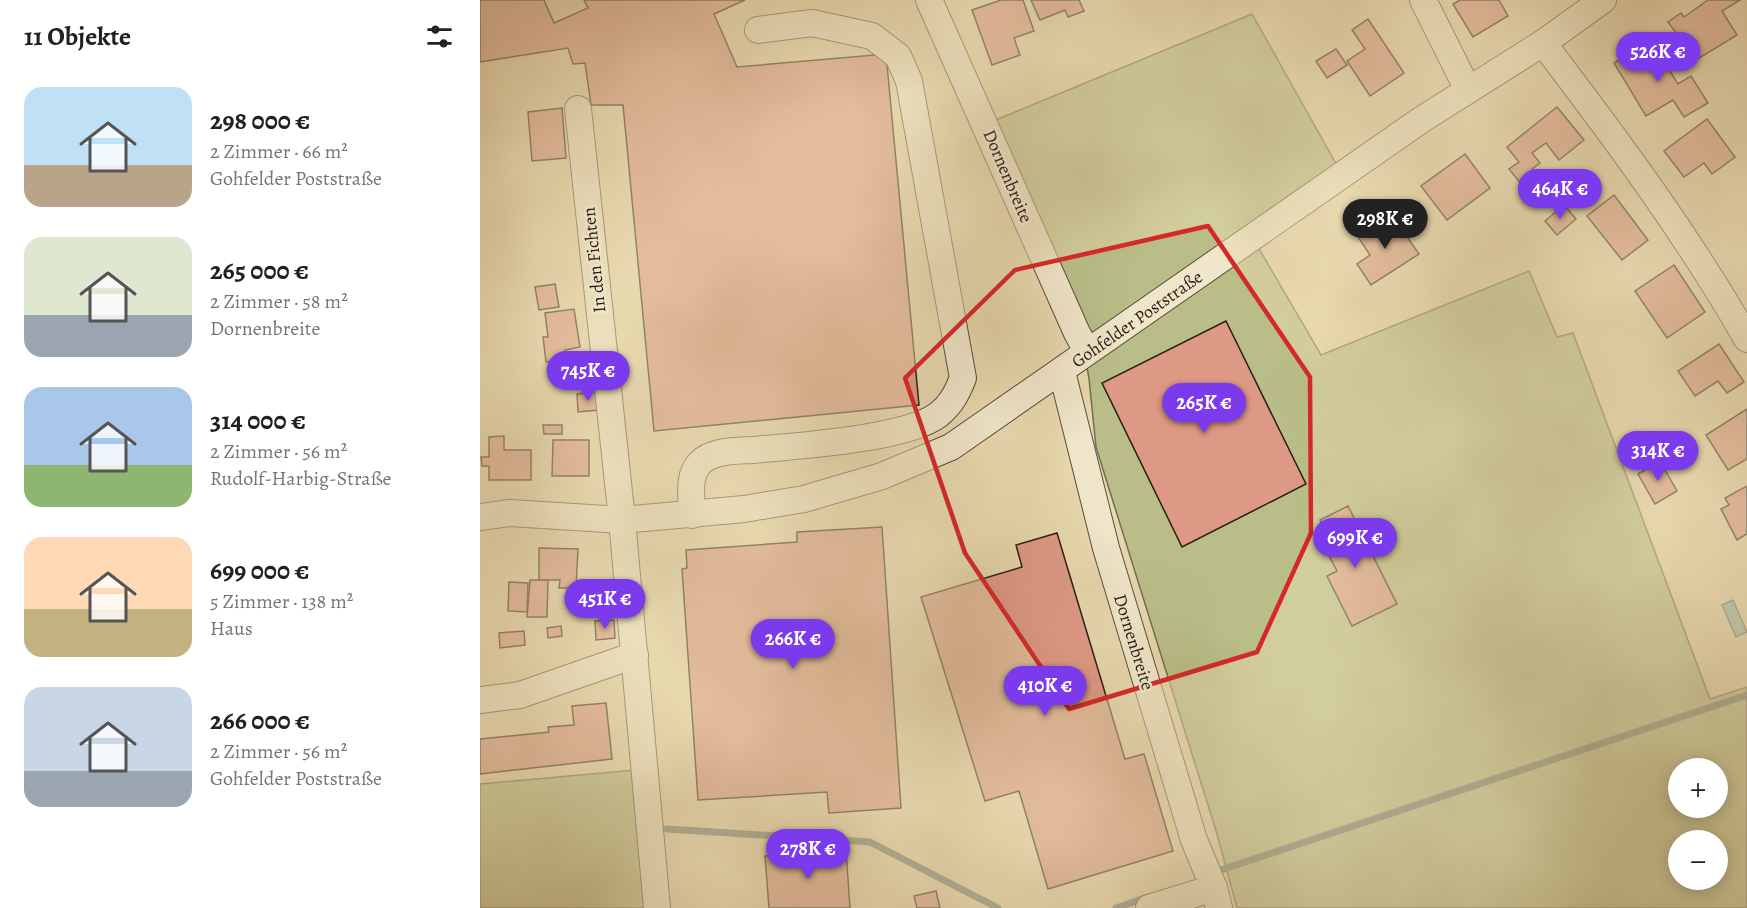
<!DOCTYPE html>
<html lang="de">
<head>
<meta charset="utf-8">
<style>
	body { margin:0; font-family:Alegreya,serif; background:#f2f2f2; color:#202124; height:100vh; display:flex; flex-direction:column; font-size:22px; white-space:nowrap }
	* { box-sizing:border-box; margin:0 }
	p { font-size:20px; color:#757577 }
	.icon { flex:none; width:33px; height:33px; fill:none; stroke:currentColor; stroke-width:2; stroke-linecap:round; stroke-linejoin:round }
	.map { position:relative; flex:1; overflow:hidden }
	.details { display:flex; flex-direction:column; background:#fff; width:480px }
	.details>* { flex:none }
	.buttons { position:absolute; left:1188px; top:758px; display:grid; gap:12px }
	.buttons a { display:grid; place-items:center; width:60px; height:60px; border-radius:50%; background:#fff; box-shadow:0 3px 15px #0003; font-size:30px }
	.price { position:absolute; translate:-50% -51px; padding:0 14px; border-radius:21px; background:#7c3aed; color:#fff; font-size:20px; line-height:39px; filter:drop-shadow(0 2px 3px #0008) }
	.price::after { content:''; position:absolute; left:50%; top:36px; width:18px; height:14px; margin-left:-9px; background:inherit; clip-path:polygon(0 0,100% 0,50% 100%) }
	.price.selected { background:#222; color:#fff }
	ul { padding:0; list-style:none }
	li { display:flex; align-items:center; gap:18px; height:150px; padding:0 24px }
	li span { display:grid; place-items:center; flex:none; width:168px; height:120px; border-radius:18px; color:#555 }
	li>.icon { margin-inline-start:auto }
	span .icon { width:72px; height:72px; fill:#fffc; stroke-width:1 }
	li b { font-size:26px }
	h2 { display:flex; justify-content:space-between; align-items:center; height:72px; padding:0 24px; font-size:26px }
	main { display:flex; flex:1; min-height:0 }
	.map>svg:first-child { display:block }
	.green { fill:#b9be88; stroke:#706e50; stroke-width:1.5; fill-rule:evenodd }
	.water { fill:#97b9ae; stroke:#6b7b72; stroke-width:1.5 }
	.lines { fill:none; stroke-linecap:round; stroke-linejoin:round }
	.stream { stroke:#6b7b72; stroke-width:7 }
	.building { fill:#de9985; stroke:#281d17; stroke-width:1.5 }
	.minor-casing { stroke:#584c3d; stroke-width:28 }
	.minor { stroke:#f0e6ca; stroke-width:26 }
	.marked { fill:none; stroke:#d62828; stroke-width:4.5; stroke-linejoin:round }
	.labels { text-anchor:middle; stroke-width:5; stroke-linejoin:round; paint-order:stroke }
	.street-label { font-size:18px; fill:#281d17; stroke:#f0e6ca }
</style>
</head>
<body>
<main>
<section class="details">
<h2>11 Objekte<svg class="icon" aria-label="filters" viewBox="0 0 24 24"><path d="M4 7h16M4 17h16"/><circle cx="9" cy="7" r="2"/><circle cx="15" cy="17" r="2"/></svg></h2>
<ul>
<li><span style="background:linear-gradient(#bfe0f5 65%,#b9a48a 0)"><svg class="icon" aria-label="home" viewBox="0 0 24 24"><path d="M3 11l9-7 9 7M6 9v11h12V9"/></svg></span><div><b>298 000 €</b><p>2 Zimmer · 66 m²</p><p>Gohfelder Poststraße</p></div></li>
<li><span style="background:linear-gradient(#dfe7d0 65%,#9aa5b1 0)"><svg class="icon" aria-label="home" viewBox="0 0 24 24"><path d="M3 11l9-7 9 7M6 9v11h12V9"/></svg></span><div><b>265 000 €</b><p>2 Zimmer · 58 m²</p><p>Dornenbreite</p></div></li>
<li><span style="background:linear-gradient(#a9c7e8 65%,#8fb573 0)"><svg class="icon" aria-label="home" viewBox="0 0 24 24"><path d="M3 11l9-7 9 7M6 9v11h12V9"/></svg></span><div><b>314 000 €</b><p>2 Zimmer · 56 m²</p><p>Rudolf-Harbig-Straße</p></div></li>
<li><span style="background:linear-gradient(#ffd9b3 60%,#c2b280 0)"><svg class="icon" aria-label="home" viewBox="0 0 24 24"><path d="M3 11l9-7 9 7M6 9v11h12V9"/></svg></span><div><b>699 000 €</b><p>5 Zimmer · 138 m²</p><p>Haus</p></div></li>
<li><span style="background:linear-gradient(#c9d6e8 70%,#9aa5b1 0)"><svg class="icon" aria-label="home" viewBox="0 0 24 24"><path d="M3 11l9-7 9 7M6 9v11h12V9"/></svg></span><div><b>266 000 €</b><p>2 Zimmer · 56 m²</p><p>Gohfelder Poststraße</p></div></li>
</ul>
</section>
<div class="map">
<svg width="1267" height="908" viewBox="0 0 1267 908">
	<rect width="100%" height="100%" fill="#e8d8ae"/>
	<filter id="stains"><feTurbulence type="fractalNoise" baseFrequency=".00333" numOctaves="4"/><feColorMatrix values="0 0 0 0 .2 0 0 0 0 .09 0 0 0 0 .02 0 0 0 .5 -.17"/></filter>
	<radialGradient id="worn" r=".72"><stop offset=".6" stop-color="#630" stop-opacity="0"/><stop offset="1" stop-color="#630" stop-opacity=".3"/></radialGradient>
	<!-- green -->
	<g class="green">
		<path d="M772 14 859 169 771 235 841 355 1049 271 1077 337 1093 333 1230 699 1267 687V908H757L737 834 616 447 609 379 601 331 511 122ZM1198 768H1238V807H1198ZM1198 840H1238V879H1198Z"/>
		<polygon points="155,770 170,908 0,908 0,784"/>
	</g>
	<!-- water -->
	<polygon class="water" points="1253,600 1267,632 1256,637 1242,605"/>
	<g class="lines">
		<!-- stream -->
		<g class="stream">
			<polyline points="187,829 390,842 518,908"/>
			<polyline points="741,870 1267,695"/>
			<polyline points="636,908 668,897"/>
		</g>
	</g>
	<!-- building -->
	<g class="building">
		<polygon points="0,0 64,0 74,23 108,8 104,0 265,0 234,14 257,67 406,54 439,405 174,431 143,105 111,105 105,63 93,64 88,48 0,62"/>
		<polygon points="521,0 543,0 554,31 534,38 540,55 512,65 492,10"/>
		<polygon points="551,0 599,0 604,11 588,17 585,10 560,20"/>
		<polygon points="980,0 1019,0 1028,16 993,37 973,4"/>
		<polygon points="1228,0 1260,0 1242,11 1257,35 1216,60 1188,22 1201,13 1204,17"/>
		<polygon points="888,19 924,73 890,96 867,61 885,49 872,30"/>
		<polygon points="1171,41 1198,84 1211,76 1228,103 1204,117 1193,100 1166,116 1134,63"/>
		<polygon points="856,49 867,65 847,78 836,61"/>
		<polygon points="1077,107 1104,140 1079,160 1066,143 1052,153 1060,163 1052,169 1060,180 1046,190 1029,169 1039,162 1027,147"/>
		<polygon points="82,108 86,158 52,161 48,112"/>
		<polygon points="1227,119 1255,157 1232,174 1224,163 1204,177 1184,151"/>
		<polygon points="985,154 1010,188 967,220 941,186"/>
		<polygon points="1134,195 1168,240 1142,260 1107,216"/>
		<polygon points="1084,205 1096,219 1077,235 1065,221"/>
		<polygon points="912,215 939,254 891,285 877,264 890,255 878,237"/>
		<polygon points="1194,265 1225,312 1187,338 1155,291"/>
		<polygon points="75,284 79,307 59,310 55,287"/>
		<polygon points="94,309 100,347 85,350 87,359 66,362 63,337 68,337 65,313"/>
		<polygon points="746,321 826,484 702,547 622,383"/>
		<polygon points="1239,344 1264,382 1247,393 1238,381 1215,396 1198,371"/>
		<polygon points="117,392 119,410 98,412 97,394"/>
		<polygon points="1267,409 1267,459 1248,470 1226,435"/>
		<polygon points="63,425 82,425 82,434 64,434"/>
		<polygon points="24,436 24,450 51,450 51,480 9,480 9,466 2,466 1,457 9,457 9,437"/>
		<polygon points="73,440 109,440 109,476 72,476"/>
		<polygon points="1180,461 1197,491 1175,504 1158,474"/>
		<polygon points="1267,486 1267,534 1257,540 1241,509 1249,505 1245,498"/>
		<polygon points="868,506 917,604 872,626 847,576 857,571 844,546 851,542 840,520"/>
		<polygon points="402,527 421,808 349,813 347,792 218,800 202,569 207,568 206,550 317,542 317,532"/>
		<polygon points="577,533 645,759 664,754 693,851 568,889 539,791 505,801 441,597 542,567 536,545"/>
		<polygon points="59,548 98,549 96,588 79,588 80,580 59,580"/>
		<polygon points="50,580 68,580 67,617 47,617"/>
		<polygon points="29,582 48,583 47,612 28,611"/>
		<polygon points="134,620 135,638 116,640 115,621"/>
		<polygon points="81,626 82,636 68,638 67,628"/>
		<polygon points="44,631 45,645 20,648 19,633"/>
		<polygon points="126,703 132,759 0,774 0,739 69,732 68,727 94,725 92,706"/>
		<polygon points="366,850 370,908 289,908 285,856"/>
		<polygon points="456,891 460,908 437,908 434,896"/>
	</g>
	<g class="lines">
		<!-- minor casing -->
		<g class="minor-casing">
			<g id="minor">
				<polyline points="449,0 597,333 607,351"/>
				<polyline points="943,0 988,90"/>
				<path d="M1063 43C1136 139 1207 234 1267 339"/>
				<polyline points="98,109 142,520 177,908"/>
				<polyline points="582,372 626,548 714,840 734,888 739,908"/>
				<path d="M212 515C212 498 207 476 220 463 232 450 257 451 273 450 316 446 426 439 458 415 471 405 477 393 483 378L429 81 418 56 392 36 332 23 278 30"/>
				<polyline points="0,517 30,513 142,520 264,509 324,499 402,476 471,447 941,120 1063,43 1123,0"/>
				<polyline points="0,700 40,695 155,655"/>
				<polyline points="669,908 734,888"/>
			</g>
		</g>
		<!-- minor -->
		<use href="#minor" class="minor"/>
	</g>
	<!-- marked area -->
	<path d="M0 0H1267V908H0ZM728 226 830 377 831 533 777 652 589 709 485 553 425 378 535 270Z" fill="#e8d8ae" fill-opacity=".55" fill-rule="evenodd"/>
	<path class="marked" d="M728 226 830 377 831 533 777 652 589 709 485 553 425 378 535 270Z"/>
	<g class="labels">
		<!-- street labels -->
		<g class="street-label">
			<text transform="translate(528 176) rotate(67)" y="6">Dornenbreite</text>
			<text transform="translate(114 260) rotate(-96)" y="6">In den Fichten</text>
			<text transform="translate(657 319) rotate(-35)" y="6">Gohfelder Poststraße</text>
			<text transform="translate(654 642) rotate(73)" y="6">Dornenbreite</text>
		</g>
	</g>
	<rect width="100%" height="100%" filter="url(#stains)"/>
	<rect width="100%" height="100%" fill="url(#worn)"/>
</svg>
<div class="buttons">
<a>+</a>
<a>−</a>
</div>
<b class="price" style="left:1178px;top:83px">526K €</b>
<b class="price" style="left:1080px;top:220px">464K €</b>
<b class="price selected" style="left:905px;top:250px">298K €</b>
<b class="price" style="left:108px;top:402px">745K €</b>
<b class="price" style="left:724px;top:434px">265K €</b>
<b class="price" style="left:1178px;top:482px">314K €</b>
<b class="price" style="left:875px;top:569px">699K €</b>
<b class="price" style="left:125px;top:630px">451K €</b>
<b class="price" style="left:313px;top:670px">266K €</b>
<b class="price" style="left:565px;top:717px">410K €</b>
<b class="price" style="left:328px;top:880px">278K €</b>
</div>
</main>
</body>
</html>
